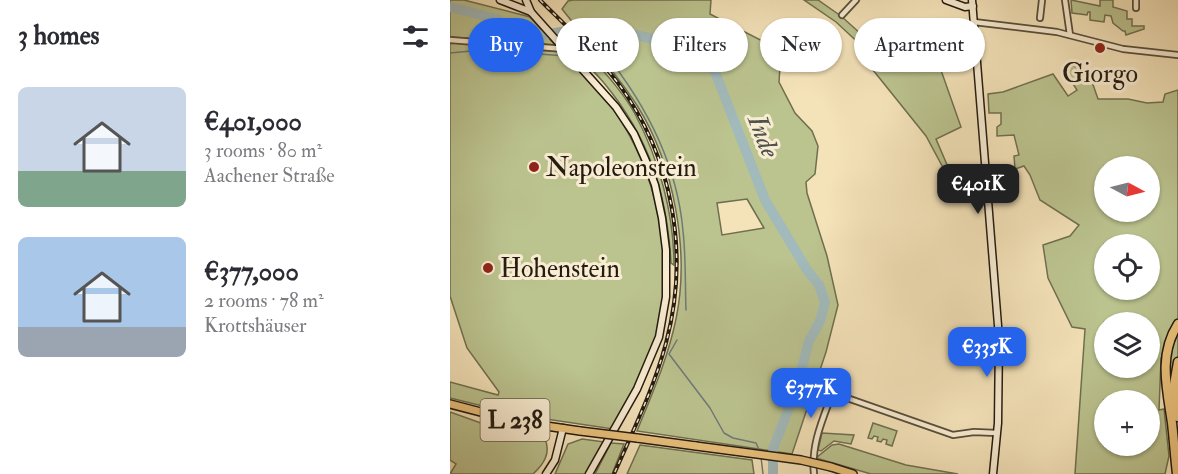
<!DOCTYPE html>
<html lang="en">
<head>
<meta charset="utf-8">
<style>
	body { margin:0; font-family:"IM FELL Double Pica",serif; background:#f7f7f7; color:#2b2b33; height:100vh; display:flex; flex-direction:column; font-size:22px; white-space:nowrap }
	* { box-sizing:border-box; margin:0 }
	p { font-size:20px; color:#7c7c81 }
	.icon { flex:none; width:33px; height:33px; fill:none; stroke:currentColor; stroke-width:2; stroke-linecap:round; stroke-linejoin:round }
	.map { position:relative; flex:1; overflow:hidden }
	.sheet { display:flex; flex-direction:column; background:#fff; width:450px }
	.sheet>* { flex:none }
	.guide { position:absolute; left:18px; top:18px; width:570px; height:54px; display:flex; gap:12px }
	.needle { width:39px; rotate:97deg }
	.buttons { position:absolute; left:644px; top:156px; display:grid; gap:12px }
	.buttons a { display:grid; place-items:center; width:66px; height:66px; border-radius:50%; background:#fff; box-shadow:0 2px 4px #0004; font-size:30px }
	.price { position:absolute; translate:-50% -51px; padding:0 14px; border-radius:12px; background:#2563eb; color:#fff; font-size:20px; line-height:39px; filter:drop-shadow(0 2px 3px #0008) }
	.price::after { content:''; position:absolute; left:50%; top:36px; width:18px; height:14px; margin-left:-9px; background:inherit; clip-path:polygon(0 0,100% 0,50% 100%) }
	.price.on { background:#222; color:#fff }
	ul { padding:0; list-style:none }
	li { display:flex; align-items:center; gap:18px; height:150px; padding:0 18px }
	li span { display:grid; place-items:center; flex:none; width:168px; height:120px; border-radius:9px; color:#555 }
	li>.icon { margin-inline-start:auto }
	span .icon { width:72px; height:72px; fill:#fffc; stroke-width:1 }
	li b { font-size:26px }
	h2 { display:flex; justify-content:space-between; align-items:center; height:72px; padding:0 18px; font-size:26px }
	.tag { padding:0 21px; border-radius:27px; background:#fff; box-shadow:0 2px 4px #0004; font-size:21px; line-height:54px }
	.tag.on { background:#2563eb; color:#fff }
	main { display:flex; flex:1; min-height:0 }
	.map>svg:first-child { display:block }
	.green { fill:#bbc38f; stroke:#6f6f50; stroke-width:1.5; fill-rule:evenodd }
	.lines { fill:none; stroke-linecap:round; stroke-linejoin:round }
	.stream { stroke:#6f7a77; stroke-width:1.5 }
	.river { stroke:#a2babb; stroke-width:10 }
	.minor-casing { stroke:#574d3a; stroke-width:8 }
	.secondary-casing { stroke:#231b10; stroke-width:9 }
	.primary-casing { stroke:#231b10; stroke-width:10 }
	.motorway-casing { stroke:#231b10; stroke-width:11 }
	.minor { stroke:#f8ecd2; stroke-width:4.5 }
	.secondary { stroke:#f8ecd2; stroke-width:6 }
	.primary { stroke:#eac17c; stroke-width:7 }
	.motorway { stroke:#eac17c; stroke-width:8 }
	.rail-casing { stroke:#231b10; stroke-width:4 }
	.rail { stroke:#f8ecd2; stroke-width:1.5; stroke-dasharray:4.5; stroke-linecap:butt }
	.primary-bridge-casing { stroke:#231b10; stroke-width:10; stroke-linecap:butt }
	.primary-bridge { stroke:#eac17c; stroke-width:7 }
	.poi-dot { fill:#8f2418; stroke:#f8ecd2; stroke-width:2 }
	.labels { text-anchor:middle; stroke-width:6; stroke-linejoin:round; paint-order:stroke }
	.shield { fill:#f8ecd2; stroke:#635a4a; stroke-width:1.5 }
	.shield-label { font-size:24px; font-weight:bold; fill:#231b10 }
	.poi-label { font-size:26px; fill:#231b10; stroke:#f8ecd2; text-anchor:start }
	.water-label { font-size:27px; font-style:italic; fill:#4f534c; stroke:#f8ecd2 }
</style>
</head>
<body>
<main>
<section class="sheet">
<h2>3 homes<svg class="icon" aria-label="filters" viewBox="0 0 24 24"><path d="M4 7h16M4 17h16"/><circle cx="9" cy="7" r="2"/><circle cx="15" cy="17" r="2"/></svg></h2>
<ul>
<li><span style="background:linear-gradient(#c9d6e8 70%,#7fa58c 0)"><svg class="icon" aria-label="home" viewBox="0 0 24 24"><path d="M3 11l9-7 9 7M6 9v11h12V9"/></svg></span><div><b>€401,000</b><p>3 rooms · 80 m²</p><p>Aachener Straße</p></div></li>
<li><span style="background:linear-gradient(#a9c7e8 75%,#9aa5b1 0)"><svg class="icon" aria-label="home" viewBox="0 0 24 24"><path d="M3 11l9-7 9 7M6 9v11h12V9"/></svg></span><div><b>€377,000</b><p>2 rooms · 78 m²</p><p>Krottshäuser</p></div></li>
</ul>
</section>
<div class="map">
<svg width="728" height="474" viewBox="0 0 728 474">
	<rect width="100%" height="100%" fill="#f4e2b9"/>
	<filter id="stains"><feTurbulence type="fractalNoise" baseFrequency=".00333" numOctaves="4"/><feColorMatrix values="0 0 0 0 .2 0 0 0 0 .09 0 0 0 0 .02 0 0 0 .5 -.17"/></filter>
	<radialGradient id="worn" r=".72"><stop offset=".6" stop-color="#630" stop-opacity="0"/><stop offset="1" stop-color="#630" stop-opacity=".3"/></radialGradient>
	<!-- green -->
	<g class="green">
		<polygon points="0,0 14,0 80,17 105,45 0,37"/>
		<path d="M123 0H261L260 14 322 46 330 67 329 82 345 113 362 131 368 146 365 174 356 182 357 193 377 256 388 305 376 352 342 454 187 431C202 394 218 358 226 319 240 252 224 165 188 107 166 72 137 41 112 9L118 1ZM297 199 314 228 272 235 267 203Z"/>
		<polygon points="354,0 368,0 391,16 421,43 436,28 457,43 469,33 492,73 511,127 486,139 507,188 504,188 476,136 419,65 413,51 415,49 386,22"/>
		<polygon points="621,0 650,6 650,0 663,0 663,7 677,11 677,19 682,19 682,26 694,26 694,29 676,35 675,31 673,31 663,23 661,16 655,15 654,22 640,20 640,12 638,12 637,15 622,13"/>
		<path d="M4 43C32 45 59 47 86 50 94 51 106 50 113 53 128 61 152 94 162 107 208 173 225 256 207 334 198 368 180 399 163 429L69 415 0 398V382L48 395 49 392 17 348 0 296V44Z"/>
		<path d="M133 48C151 69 172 90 185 114 209 159 224 214 224 265L221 263C217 193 199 137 154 83 144 71 133 61 122 49Z"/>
		<path d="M620 65 638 70 648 99H678L697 103 713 102 715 94 728 90V368L721 371 711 359 709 410 714 409 719 456 715 474H625L635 329 622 327 598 278 593 245 620 236 629 225 590 200 580 175 574 166 565 169 564 156 569 155 564 135 547 136V127L551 124V113H539L538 94 553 92 603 74 618 96 627 90 618 76ZM654 166H699V212H654ZM654 244H699V290H654ZM654 322H699V368H654ZM654 400H699V446H654Z"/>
		<path d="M0 412 42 427 95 439C101 453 94 464 83 474H0L6 464 0 460Z"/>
		<polygon points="423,423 447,431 442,446 436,444 437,440 433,439 431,442 427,441 428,437 424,436 422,439 418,438"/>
		<polygon points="372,433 404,435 401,444 384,441 371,451 368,450"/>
		<polygon points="132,439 155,442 136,474 105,474 118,444"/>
		<polygon points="161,443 174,444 162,474 145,474"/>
		<polygon points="389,444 456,465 508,474 421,474 366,458 382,445"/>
		<polygon points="190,445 302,460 304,474 177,474"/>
	</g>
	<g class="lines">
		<!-- stream -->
		<g class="stream">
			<path d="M148 51H153C196 104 227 163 233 231 236 257 235 283 236 310"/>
			<polyline points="0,53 32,50 116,56"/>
			<polyline points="123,55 131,53"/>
			<polyline points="227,340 219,354 260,408 274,433 283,438 306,443 310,452"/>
			<polyline points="311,457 313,474"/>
		</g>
		<!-- river -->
		<polyline class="river" points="0,7 47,19 60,29 85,36 131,29 147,29 172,32 217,42 243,50 265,72 315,200 357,270 369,285 375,302 370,321 359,341 346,390 323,449 323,474"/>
		<!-- minor casing -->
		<g class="minor-casing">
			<g id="minor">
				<polyline points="615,0 620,35"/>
				<polyline points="686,0 686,8"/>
				<polyline points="392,15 406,0"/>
				<polyline points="590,18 592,0"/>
				<polyline points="524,22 607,32 673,49 728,55"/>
				<polyline points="0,40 115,49"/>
				<polyline points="357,384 503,435 524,432 547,433"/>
				<path d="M364 474C361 445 372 421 382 394"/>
			</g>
		</g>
		<!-- secondary casing -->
		<g class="secondary-casing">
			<g id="secondary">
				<polyline points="50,0 81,12 166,107 184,134 196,161 205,185 212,218 216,250 216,297 209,337 187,389 139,474"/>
				<polyline points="76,0 81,12"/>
				<polyline points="496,0 515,7 523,6"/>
				<polyline points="522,0 549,338 548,423 543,474"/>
				<polyline points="96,474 105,460 113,428"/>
			</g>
		</g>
		<!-- primary casing -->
		<g class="primary-casing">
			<g id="primary">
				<polyline points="0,404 69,422 130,431"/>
				<polyline points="187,438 246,446"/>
				<polyline points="381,467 403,474"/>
			</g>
		</g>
		<!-- motorway casing -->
		<g class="motorway-casing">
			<g id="motorway">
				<polyline points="728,362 724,385 728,417"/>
				<path d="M727 474C725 457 724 440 722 423 717 389 708 355 728 324"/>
			</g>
		</g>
		<!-- minor -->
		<use href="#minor" class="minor"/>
		<!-- secondary -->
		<use href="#secondary" class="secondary"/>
		<!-- primary -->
		<use href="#primary" class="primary"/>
		<!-- motorway -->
		<use href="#motorway" class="motorway"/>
		<!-- rail casing -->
		<g class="rail-casing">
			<path id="rail" d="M90 0C117 27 145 53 168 83 223 157 240 254 216 343 204 388 183 431 164 474"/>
		</g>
		<!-- rail -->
		<use href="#rail" class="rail"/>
		<!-- primary-bridge casing -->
		<g class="primary-bridge-casing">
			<g id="primary-bridge">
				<polyline points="130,431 187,438"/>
				<polyline points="246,446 351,460 381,467"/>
			</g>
		</g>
		<!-- primary-bridge -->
		<use href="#primary-bridge" class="primary-bridge"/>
	</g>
	<!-- markers -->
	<g class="poi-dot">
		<circle cx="650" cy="48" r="6"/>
		<circle cx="84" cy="167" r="6"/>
		<circle cx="38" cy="268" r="6"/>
	</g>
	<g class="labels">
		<!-- shield labels -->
		<rect class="shield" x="30.5" y="399" width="69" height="42" rx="4.5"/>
		<g class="shield-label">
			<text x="65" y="428">L 238</text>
		</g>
		<!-- poi labels -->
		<g class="poi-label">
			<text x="650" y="82" text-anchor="middle">Giorgo</text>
			<text x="96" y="176">Napoleonstein</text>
			<text x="50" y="277">Hohenstein</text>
		</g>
		<!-- water labels -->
		<g class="water-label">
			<text transform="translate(314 136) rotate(69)" y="9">Inde</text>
		</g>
	</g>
	<rect width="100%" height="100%" filter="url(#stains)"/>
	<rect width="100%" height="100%" fill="url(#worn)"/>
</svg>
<div class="buttons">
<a><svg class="needle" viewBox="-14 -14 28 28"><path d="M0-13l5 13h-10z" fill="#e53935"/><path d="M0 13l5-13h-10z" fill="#7c7c81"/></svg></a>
<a><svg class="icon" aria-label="locate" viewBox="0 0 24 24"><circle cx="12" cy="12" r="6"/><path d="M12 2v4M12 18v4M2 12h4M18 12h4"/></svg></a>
<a><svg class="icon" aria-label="layers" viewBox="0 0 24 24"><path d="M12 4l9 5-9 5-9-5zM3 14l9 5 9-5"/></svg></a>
<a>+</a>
</div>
<b class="price on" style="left:528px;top:215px">€401K</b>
<b class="price" style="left:537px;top:378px">€335K</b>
<b class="price" style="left:361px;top:419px">€377K</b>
<div class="guide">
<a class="tag on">Buy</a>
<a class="tag">Rent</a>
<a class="tag">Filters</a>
<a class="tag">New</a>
<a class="tag">Apartment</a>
</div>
</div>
</main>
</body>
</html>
